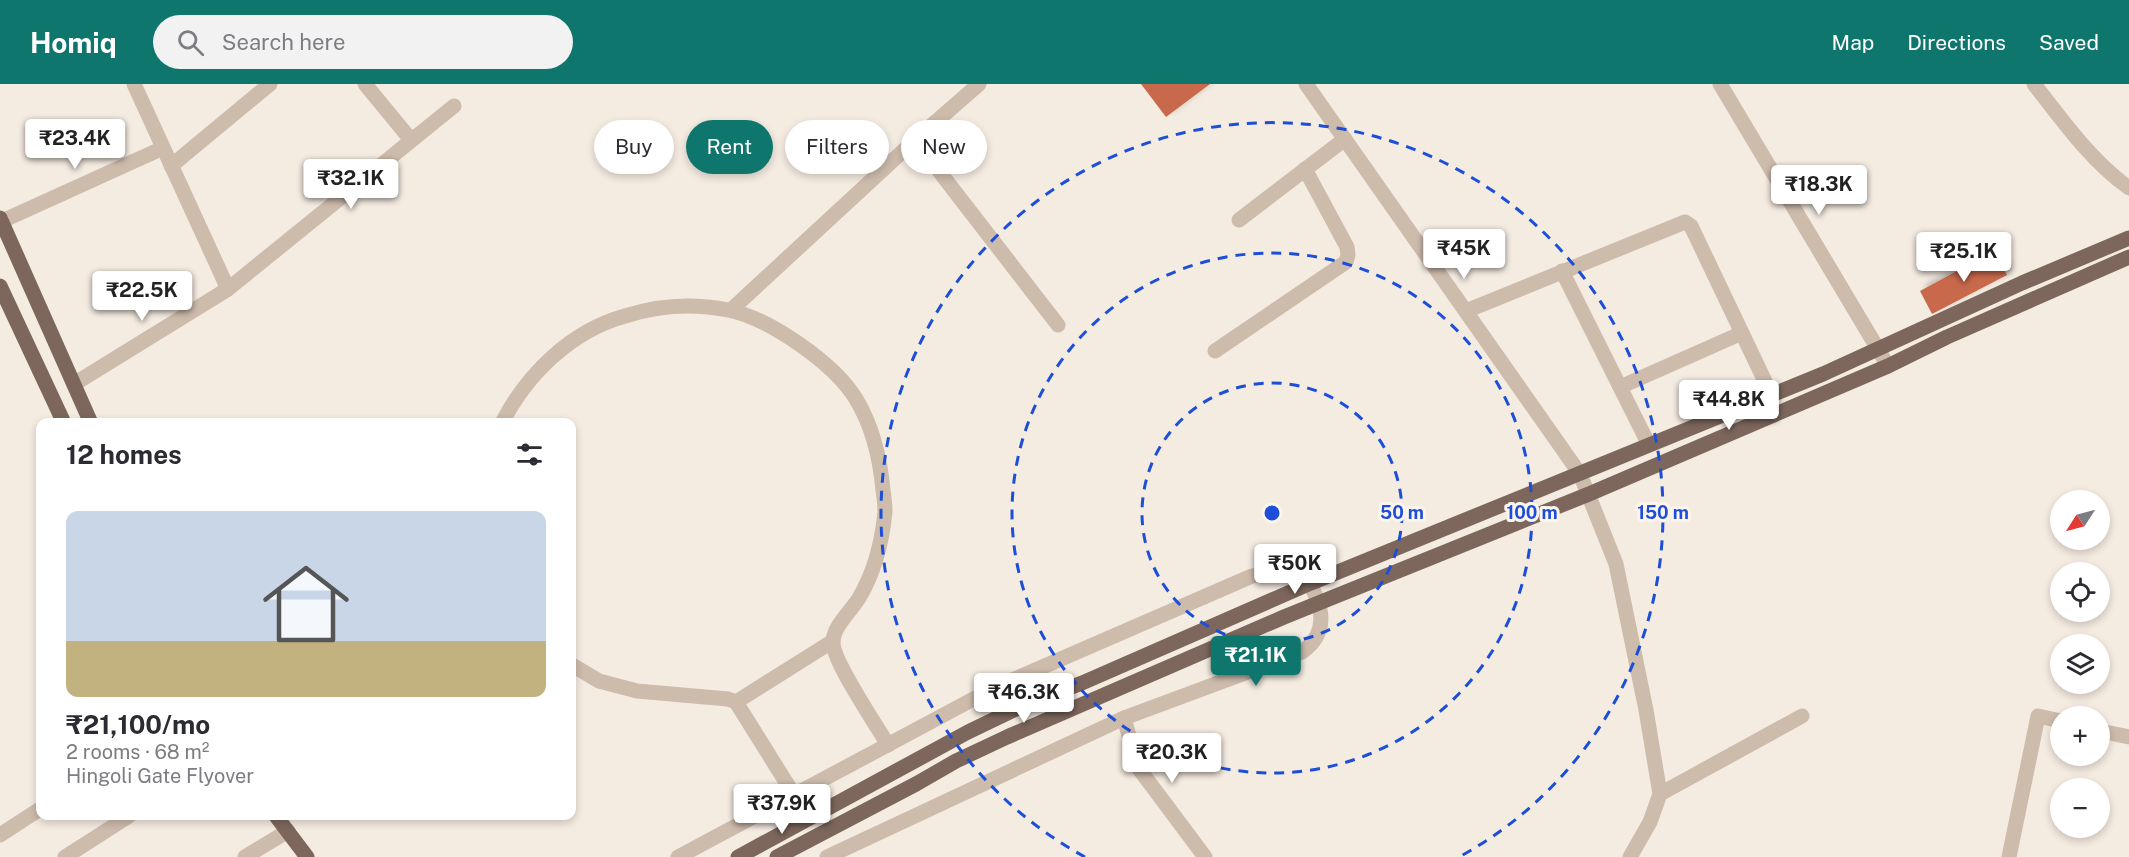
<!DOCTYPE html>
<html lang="en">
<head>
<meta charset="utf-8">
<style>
	body { margin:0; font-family:"Public Sans",sans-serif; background:#f2f2f3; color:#2b2b33; height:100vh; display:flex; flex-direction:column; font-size:22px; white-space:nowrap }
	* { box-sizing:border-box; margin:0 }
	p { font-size:20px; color:#7c7c81 }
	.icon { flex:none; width:33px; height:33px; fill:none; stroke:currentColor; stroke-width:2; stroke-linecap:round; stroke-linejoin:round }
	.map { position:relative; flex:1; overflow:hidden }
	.drawer { position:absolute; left:36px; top:334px; width:540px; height:402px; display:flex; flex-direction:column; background:#fff; border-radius:12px; box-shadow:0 3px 9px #0003 }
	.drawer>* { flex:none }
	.banner { position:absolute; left:594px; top:36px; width:570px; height:54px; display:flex; gap:12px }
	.needle { width:39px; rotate:234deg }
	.buttons { position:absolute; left:2050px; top:406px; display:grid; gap:12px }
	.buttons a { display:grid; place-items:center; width:60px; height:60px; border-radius:50%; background:#fff; box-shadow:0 3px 9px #0003; font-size:30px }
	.price { position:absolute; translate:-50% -51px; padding:0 14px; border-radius:6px; background:#fff; color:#222; font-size:20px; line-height:39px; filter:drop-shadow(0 2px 3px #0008) }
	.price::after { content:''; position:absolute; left:50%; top:36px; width:18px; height:14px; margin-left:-9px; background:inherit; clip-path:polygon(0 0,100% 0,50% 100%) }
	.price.current { background:#0f766e; color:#fff }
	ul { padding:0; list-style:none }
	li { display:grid; align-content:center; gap:12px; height:318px; padding:0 30px }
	li span { display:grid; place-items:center; height:186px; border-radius:12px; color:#555 }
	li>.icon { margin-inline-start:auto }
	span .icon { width:108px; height:108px; fill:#fffc; stroke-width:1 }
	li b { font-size:26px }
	h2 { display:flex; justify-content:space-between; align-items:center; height:72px; padding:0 30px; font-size:26px }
	.tag { padding:0 21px; border-radius:27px; background:#fff; box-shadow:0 3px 9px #0003; font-size:21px; line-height:54px }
	.tag.current { background:#0f766e; color:#fff }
	header { display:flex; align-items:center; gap:36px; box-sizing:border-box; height:84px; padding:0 30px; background:#0f766e; color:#fff }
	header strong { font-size:28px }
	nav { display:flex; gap:33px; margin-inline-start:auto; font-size:21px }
	.search { width:420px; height:54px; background:#f2f2f3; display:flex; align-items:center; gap:15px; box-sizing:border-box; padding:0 21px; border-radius:33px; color:#7c7c81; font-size:22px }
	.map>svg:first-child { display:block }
	.building { fill:#c8694b; filter:url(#shadow) }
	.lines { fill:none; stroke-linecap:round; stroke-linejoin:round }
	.minor { stroke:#cdbbac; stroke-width:15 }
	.major { stroke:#7d675c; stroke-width:15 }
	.ring { fill:none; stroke:#1d4ed8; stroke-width:3; stroke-dasharray:10 8 }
	.centre { fill:#1d4ed8; stroke:#fbf5ee; stroke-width:3 }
	.ring-label { font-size:18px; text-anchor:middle; font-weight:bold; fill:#1d4ed8; stroke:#fbf5ee; stroke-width:6; stroke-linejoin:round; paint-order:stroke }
</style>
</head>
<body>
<header>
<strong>Homiq</strong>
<div class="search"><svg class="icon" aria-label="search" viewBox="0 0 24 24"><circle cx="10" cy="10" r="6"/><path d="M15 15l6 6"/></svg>Search here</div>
<nav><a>Map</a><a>Directions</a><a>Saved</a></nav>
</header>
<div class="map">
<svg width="2129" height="773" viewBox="0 0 2129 773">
	<defs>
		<filter id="shadow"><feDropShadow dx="5.5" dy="-5.5" stdDeviation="3" flood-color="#0004"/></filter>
	</defs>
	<rect width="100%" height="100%" fill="#f4ebe1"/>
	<!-- building -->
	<g class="building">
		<polygon points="1141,0 1210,0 1166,33"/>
		<polygon points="1994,167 2007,191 1932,230 1920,207"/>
	</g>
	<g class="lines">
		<!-- minor -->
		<g class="minor">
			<polyline points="134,0 228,205"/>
			<polyline points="365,0 411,56"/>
			<polyline points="1306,0 1580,390 1616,480 1646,626 1660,710 1650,738 1630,773"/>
			<polyline points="1720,0 1888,282"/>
			<path d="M2034 0C2063 37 2091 77 2129 104"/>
			<polyline points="915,56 1058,241"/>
			<polyline points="171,82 270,0"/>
			<polyline points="1239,136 1345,55"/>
			<polyline points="0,138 163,64"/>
			<polyline points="1562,187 1649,361"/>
			<polyline points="731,226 915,56 979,0"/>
			<polyline points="1466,227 1685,138 1691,142 1772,312"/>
			<polyline points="1215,267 1346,178 1348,171 1347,163 1305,85"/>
			<polyline points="74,300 228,205 454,22"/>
			<polyline points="1620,303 1742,249"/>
			<path d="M502 339C527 290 571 247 625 232 659 221 693 219 728 226 769 234 834 279 856 315 873 343 880 373 883 406 884 413 885 421 885 428 882 458 874 489 859 514 851 527 834 542 833 557 831 575 877 642 888 661"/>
			<polyline points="572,581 599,597 637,607 728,615 736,618 794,711"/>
			<polyline points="736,618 833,557"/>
			<polyline points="1124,634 1136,677 1140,686 1205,773"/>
			<polyline points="2100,647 2129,653"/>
			<polyline points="1660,710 1802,632"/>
			<polyline points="0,751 40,725"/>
			<polyline points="65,773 129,732"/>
			<polyline points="245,773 288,747"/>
			<path d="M678 773 994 604 1252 492 1297 483C1319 508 1335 545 1302 568L1124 634 827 773"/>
			<polyline points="2009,773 2038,632 2061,637"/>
		</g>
		<!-- major -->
		<g class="major">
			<polyline points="0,134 91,339"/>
			<polyline points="0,202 64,339"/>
			<polyline points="276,732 307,773"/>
			<polyline points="738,773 968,648 1022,622 1082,599 1311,499 1823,290 2022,199 2129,154"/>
			<polyline points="777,773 916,700 956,677 1007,653 1284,533 1589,410 1888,282 1947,253 2129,173"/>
		</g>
	</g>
	<!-- distance rings -->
	<g class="ring">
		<circle cx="1272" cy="429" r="130"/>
		<circle cx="1272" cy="429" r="260"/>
		<path d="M1085 773A391 391 0 1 1 1459 773"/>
	</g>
	<circle cx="1272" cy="429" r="9" class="centre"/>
	<g class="ring-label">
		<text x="1402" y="435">50 m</text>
		<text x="1532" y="435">100 m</text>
		<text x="1663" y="435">150 m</text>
	</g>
</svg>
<div class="buttons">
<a><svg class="needle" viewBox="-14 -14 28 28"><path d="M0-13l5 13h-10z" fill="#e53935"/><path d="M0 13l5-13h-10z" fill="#7c7c81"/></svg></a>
<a><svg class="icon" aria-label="locate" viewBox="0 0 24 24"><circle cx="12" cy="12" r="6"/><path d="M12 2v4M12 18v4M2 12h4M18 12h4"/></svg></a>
<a><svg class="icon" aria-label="layers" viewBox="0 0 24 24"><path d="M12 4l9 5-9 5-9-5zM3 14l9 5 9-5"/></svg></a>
<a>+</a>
<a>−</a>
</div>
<b class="price" style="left:75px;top:86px">₹23.4K</b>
<b class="price" style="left:351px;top:126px">₹32.1K</b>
<b class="price" style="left:1819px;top:132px">₹18.3K</b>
<b class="price" style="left:1464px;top:196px">₹45K</b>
<b class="price" style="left:1964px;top:199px">₹25.1K</b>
<b class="price" style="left:142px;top:238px">₹22.5K</b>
<b class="price" style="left:1729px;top:347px">₹44.8K</b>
<b class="price" style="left:1295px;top:511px">₹50K</b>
<b class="price current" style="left:1256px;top:603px">₹21.1K</b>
<b class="price" style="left:1024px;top:640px">₹46.3K</b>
<b class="price" style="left:1172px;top:700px">₹20.3K</b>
<b class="price" style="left:782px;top:751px">₹37.9K</b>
<div class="banner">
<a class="tag">Buy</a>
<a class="tag current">Rent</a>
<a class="tag">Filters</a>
<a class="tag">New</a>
</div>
<section class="drawer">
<h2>12 homes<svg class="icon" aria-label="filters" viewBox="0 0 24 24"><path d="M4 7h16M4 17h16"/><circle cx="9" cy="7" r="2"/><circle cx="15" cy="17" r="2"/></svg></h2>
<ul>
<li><span style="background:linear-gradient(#c9d6e8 70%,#c2b280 0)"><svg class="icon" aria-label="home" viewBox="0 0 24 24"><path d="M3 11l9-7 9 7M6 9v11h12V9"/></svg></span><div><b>₹21,100/mo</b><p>2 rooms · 68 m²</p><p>Hingoli Gate Flyover</p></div></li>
</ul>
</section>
</div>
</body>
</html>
